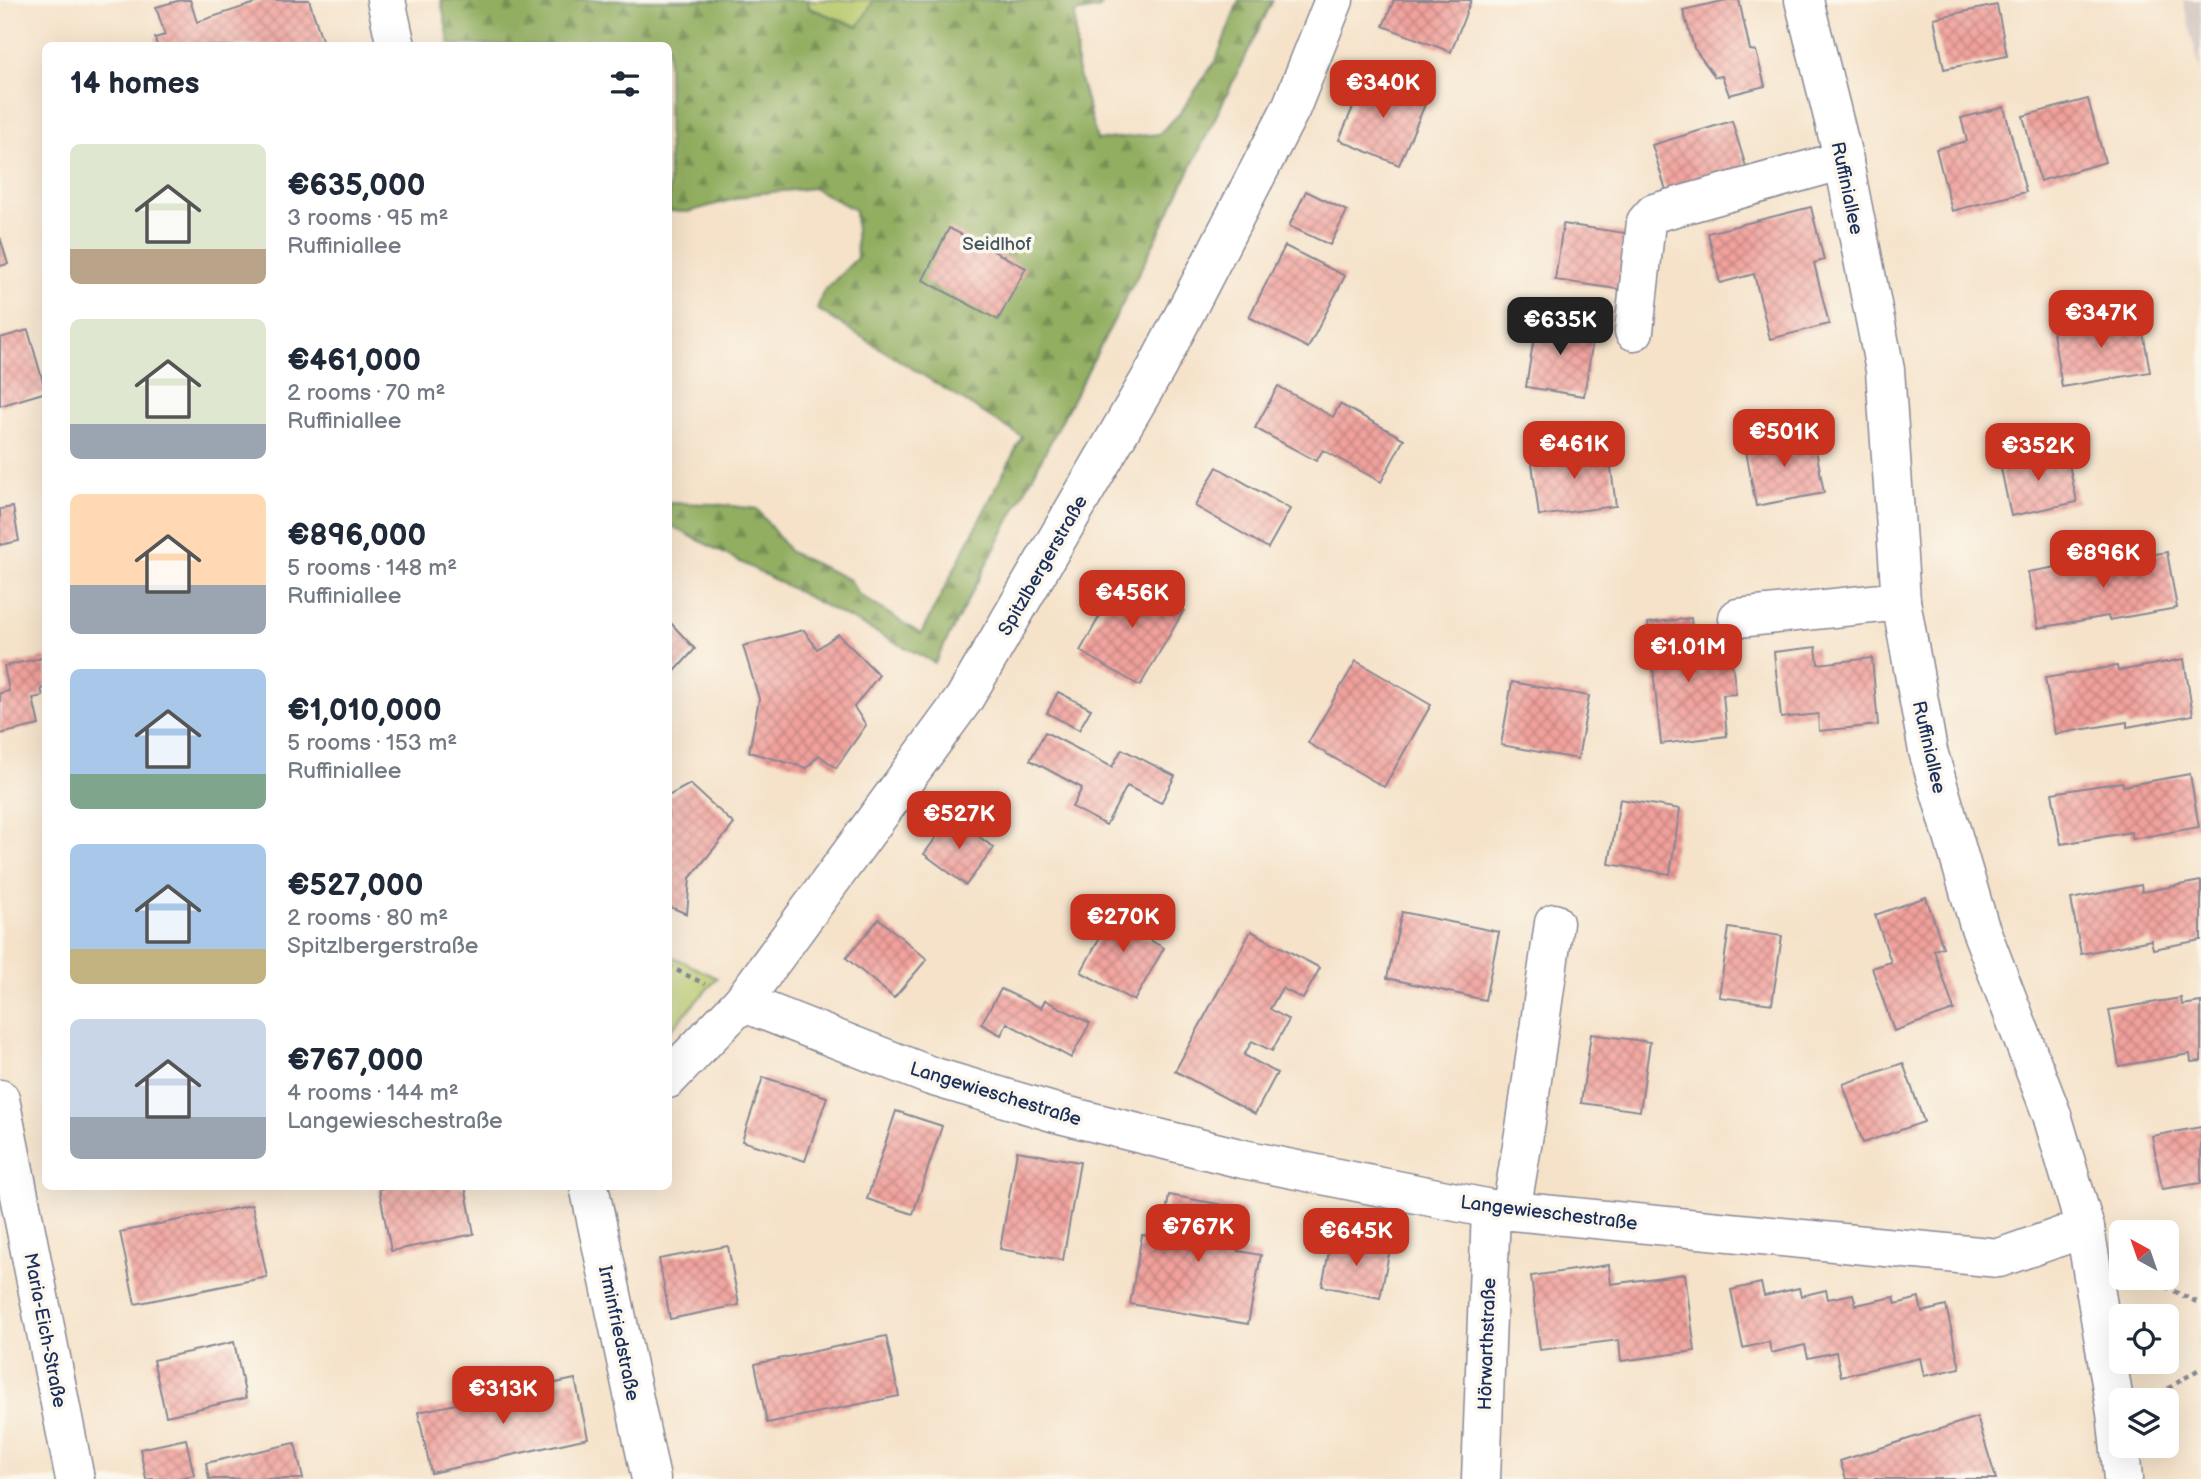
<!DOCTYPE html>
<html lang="en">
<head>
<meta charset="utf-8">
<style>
	body { margin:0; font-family:"Balsamiq Sans",sans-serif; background:#f2f2f3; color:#1f2937; height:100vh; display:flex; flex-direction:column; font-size:26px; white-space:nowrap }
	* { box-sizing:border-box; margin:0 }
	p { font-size:23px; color:#747a83 }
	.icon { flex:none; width:38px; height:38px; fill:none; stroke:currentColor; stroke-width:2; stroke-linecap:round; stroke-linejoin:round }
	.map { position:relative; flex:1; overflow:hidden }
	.details { position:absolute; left:42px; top:42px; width:630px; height:1148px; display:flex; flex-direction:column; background:#fff; border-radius:10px; box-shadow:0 7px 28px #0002 }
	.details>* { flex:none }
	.needle { width:46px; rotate:320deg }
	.controls { position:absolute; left:2109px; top:1220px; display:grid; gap:14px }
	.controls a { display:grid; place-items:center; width:70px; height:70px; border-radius:10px; background:#fff; box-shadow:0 7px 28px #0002; font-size:35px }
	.price { position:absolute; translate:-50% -60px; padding:0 16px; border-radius:14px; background:#c8321e; color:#fff; font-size:23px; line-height:46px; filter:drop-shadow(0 2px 4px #0008) }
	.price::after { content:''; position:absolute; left:50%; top:42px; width:21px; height:16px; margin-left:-10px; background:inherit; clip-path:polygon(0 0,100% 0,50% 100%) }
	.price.on { background:#222; color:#fff }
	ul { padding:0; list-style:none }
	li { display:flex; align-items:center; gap:21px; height:175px; padding:0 28px }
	li span { display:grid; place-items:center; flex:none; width:196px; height:140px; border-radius:10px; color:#555 }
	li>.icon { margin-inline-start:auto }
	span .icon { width:84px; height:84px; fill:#fffc; stroke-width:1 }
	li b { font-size:30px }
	h2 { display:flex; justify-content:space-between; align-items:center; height:84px; padding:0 28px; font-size:30px }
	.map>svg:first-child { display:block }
	.railway { fill:#d0c0bc }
	.green { fill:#b9ca6d; stroke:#6a7c66; stroke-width:2 }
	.forest { fill:url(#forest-firs); stroke:#566e5f; stroke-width:2 }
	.building { fill:url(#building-cross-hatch) }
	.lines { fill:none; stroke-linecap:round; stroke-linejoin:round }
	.minor-casing { stroke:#888894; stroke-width:41 }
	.path { stroke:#888894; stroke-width:4.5; stroke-dasharray:5 5; stroke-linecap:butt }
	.minor { stroke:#fff; stroke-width:38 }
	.labels { text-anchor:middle; stroke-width:7; stroke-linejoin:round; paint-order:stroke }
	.street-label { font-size:19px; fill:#1b2f5e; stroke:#fbf7ec }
	.park-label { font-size:19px; fill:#425662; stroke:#fbf7ec }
</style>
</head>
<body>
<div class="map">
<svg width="2201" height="1479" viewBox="0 0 2201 1479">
	<defs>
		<pattern id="forest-firs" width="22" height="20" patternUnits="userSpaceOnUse" patternTransform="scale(1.75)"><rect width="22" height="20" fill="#92ae60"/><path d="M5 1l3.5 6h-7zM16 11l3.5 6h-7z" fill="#768e52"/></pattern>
		<pattern id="building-cross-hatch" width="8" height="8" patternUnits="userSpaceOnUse" patternTransform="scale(1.75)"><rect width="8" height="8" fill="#f2a19c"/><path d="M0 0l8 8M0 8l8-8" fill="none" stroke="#c38482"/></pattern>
	</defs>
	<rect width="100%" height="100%" fill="#fbf7ec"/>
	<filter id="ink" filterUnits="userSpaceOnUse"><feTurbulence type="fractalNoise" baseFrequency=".0143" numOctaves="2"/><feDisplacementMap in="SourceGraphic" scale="14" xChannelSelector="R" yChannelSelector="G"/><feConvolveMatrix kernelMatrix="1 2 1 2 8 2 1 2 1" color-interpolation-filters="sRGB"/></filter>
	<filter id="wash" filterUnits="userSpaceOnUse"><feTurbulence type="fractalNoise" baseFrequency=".00686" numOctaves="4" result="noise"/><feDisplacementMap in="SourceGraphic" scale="28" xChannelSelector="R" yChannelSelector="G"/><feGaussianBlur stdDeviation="1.57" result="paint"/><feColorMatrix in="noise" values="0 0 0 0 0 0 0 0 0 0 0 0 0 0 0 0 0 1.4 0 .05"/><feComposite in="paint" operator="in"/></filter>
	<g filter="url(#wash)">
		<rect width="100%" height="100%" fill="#f5e2c9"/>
		<!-- railway -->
		<polygon class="railway" points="2183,0 2201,0 2201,74"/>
		<!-- green -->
		<g class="green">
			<polygon points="808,0 874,0 859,27 809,8"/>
			<polygon points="669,955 717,978 669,1032"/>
		</g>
		<!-- forest -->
		<polygon class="forest" points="441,0 808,0 809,8 858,27 874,0 1104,0 1100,8 1075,13 1077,68 1097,140 1159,134 1180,113 1216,60 1239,0 1273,0 1146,259 935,663 669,525 669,503 715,504 757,509 790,552 850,580 858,594 921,634 1022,437 817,309 823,292 857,258 855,210 814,188 753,194 688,212 669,211 668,46 450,45"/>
		<g id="blocks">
			<!-- building -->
			<g class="building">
				<polygon points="181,0 190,0 197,22 265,0 309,0 324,46 157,46 155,38 165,35 156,7"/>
				<polygon points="1394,0 1471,0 1451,52 1383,26"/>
				<polygon points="1727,0 1739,0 1750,50 1756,51 1765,86 1729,95 1722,76 1715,77 1694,48 1683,10"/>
				<polygon points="1997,5 2007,56 1944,69 1934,18"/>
				<polygon points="1367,74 1427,100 1399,165 1339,140"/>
				<polygon points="2088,99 2105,162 2040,181 2023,116"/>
				<polygon points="2004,107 2026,192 1952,211 1936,149 1967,141 1961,118"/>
				<polygon points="1732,121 1750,180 1670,203 1652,145"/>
				<polygon points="1306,191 1347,211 1330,245 1289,226"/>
				<polygon points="1811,207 1824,260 1814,263 1829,324 1770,339 1754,274 1720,283 1708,233"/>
				<polygon points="1563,224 1632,234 1624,290 1555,280"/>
				<polygon points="949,228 1026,268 998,320 923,280"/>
				<polygon points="0,237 8,264 0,266"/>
				<polygon points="1285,246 1345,276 1308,348 1249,317"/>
				<polygon points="2140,314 2150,372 2062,387 2052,328"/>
				<polygon points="1537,318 1595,327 1584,396 1526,387"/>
				<polygon points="28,330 46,392 0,406 0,338"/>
				<polygon points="1278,386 1333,417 1340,404 1404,439 1381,482 1323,450 1316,461 1255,428"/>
				<polygon points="1813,433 1824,493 1756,506 1745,445"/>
				<polygon points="1608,446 1616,506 1539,516 1531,456"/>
				<polygon points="2066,450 2077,502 2011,516 2000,464"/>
				<polygon points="1217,467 1290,509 1268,548 1195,506"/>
				<polygon points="13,507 19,541 0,545 0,509"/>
				<polygon points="2167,552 2177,608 2109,620 2108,616 2038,628 2028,572 2098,560 2099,564"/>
				<polygon points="1123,575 1184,610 1140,686 1080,651"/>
				<polygon points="1691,618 1695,657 1731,654 1736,694 1723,695 1727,736 1661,744 1648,623"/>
				<polygon points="668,620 695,649 668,679"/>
				<polygon points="804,630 817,649 838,634 879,675 854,707 866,725 836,768 819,755 807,768 749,752 759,699 743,646"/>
				<polygon points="1816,647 1818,664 1872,658 1878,725 1819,731 1818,714 1781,718 1774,652"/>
				<polygon points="46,657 46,688 41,689 43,696 33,698 39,725 0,734 0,693 9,691 4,666"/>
				<polygon points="2184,659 2193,715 2127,727 2127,722 2055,734 2045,678 2117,666 2118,671"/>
				<polygon points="1356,661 1431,705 1384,787 1308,743"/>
				<polygon points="1512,682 1589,696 1578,759 1501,745"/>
				<polygon points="1058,692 1091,709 1079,730 1047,713"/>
				<polygon points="1045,732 1112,767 1122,749 1175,776 1161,803 1127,786 1106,825 1072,807 1082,788 1030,760"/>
				<polygon points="2190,774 2199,827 2132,839 2131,832 2061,844 2052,793 2122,782 2123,786"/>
				<polygon points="690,784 734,824 690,878 687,914 668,906 668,796"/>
				<polygon points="1620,799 1680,809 1670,874 1609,864"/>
				<polygon points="952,816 994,848 966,885 924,854"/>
				<polygon points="2201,881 2201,940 2153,949 2151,940 2081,954 2071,899 2141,885 2142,892"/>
				<polygon points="1926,897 1943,947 1934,950 1954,1010 1894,1031 1872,968 1891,962 1875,915"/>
				<polygon points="1119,902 1147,917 1137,933 1164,948 1134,1001 1081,972"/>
				<polygon points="1402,912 1499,932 1485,1000 1387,978"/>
				<polygon points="879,919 927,959 894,998 846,958"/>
				<polygon points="1729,928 1782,936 1772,1004 1719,997"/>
				<polygon points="1251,931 1320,968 1303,999 1282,988 1270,1009 1289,1020 1272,1051 1252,1041 1244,1055 1277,1073 1255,1114 1175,1071"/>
				<polygon points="1001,989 1041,1008 1045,1000 1090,1023 1071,1058 1007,1023 1001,1035 981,1024"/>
				<polygon points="2181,998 2182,1005 2201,1002 2201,1061 2191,1062 2190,1054 2119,1066 2109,1010"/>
				<polygon points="1591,1034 1650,1042 1640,1111 1581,1103"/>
				<polygon points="1903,1063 1924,1122 1863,1143 1843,1084"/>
				<polygon points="763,1077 827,1097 805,1161 742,1141"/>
				<polygon points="896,1111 942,1126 913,1214 867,1199"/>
				<polygon points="2201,1127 2201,1183 2162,1189 2152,1136"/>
				<polygon points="1017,1151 1080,1162 1063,1260 1000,1249"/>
				<polygon points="394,1186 465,1186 474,1234 391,1251 379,1189"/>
				<polygon points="1169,1195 1245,1209 1238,1251 1261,1255 1248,1324 1130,1304 1142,1235 1162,1238"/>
				<polygon points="252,1205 267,1277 135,1304 120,1232"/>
				<polygon points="1332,1237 1390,1249 1380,1298 1322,1286"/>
				<polygon points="728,1246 739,1305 670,1319 659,1259"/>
				<polygon points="1609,1265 1611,1284 1685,1274 1695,1351 1621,1361 1619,1340 1540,1350 1531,1276"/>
				<polygon points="1761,1283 1764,1296 1799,1288 1801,1296 1826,1290 1828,1299 1853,1294 1856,1305 1894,1297 1896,1304 1919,1298 1922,1312 1946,1306 1960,1368 1924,1376 1920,1358 1841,1376 1836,1352 1808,1358 1805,1345 1771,1353 1769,1342 1743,1348 1731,1290"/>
				<polygon points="886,1336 899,1396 767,1423 755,1364"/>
				<polygon points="234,1342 246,1398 166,1416 153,1360"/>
				<polygon points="575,1379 588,1438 431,1473 418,1412"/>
				<polygon points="1977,1417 1996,1479 1846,1479 1840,1461"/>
				<polygon points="186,1439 194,1475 175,1479 146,1479 140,1449"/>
				<polygon points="295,1443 303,1479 209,1479 206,1463"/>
			</g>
		</g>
	</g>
	<g filter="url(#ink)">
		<use href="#blocks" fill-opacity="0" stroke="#888894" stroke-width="2"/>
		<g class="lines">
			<!-- minor casing -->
			<g class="minor-casing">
				<g id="minor">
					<polyline points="386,0 396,46"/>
					<polyline points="1804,0 1842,153 1885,370 1901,601 1928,751 1979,925 2052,1115 2085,1228 2116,1413 2123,1479"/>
					<polyline points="1634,331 1646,222 1654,213 1844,160"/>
					<polyline points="1738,618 1901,601"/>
					<polyline points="742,1002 931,1076 1056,1113 1243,1159 1491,1209 1999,1258 2085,1228"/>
					<polyline points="668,1079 742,1002 964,699 1157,367 1291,108 1334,0"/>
					<polyline points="0,1099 75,1479"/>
					<polyline points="589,1186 651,1479"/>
					<polyline points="1511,1211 1526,1122 1554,923"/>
					<polyline points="1481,1479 1491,1209"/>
				</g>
			</g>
			<!-- path -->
			<g class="path">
				<polyline points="668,966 705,984"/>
				<polyline points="2147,1278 2201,1304"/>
				<polyline points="2151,1399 2201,1368"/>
			</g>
			<!-- minor -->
			<use href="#minor" class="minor"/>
		</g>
	</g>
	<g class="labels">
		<!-- street labels -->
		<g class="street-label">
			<text transform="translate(1848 188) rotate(78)" y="7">Ruffiniallee</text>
			<text transform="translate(1042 565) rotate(-60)" y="7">Spitzlbergerstraße</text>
			<text transform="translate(1930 747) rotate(77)" y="7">Ruffiniallee</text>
			<text transform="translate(996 1093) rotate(17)" y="7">Langewieschestraße</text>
			<text transform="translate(1549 1212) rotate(7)" y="7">Langewieschestraße</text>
			<text transform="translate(46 1330) rotate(79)" y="7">Maria-Eich-Straße</text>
			<text transform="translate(620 1333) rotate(78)" y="7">Irminfriedstraße</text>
			<text transform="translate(1486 1344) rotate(-88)" y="7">Hörwarthstraße</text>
		</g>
		<!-- park labels -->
		<g class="park-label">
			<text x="997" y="250">Seidlhof</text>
		</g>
	</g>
</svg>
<div class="controls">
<a><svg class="needle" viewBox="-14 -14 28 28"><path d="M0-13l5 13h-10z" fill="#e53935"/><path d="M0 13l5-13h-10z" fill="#747a83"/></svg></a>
<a><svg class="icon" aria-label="locate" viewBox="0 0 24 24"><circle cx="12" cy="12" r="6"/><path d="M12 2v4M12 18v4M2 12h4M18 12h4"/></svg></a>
<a><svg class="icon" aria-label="layers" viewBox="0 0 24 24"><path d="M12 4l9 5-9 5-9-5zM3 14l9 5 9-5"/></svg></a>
</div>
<b class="price" style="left:1383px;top:120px">€340K</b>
<b class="price" style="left:2101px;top:350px">€347K</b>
<b class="price on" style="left:1560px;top:357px">€635K</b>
<b class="price" style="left:1784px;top:469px">€501K</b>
<b class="price" style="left:1574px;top:481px">€461K</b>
<b class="price" style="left:2038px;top:483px">€352K</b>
<b class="price" style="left:2103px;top:590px">€896K</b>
<b class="price" style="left:1132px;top:630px">€456K</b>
<b class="price" style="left:1688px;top:684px">€1.01M</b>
<b class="price" style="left:959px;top:851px">€527K</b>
<b class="price" style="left:1123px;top:954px">€270K</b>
<b class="price" style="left:1198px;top:1264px">€767K</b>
<b class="price" style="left:1356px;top:1268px">€645K</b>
<b class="price" style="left:503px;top:1426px">€313K</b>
<section class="details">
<h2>14 homes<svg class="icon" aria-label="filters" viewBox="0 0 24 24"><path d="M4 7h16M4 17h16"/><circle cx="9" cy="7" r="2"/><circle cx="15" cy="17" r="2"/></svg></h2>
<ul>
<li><span style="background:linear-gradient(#dfe7d0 75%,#b9a48a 0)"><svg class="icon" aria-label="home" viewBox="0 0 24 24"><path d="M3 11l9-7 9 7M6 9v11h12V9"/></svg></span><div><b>€635,000</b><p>3 rooms · 95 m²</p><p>Ruffiniallee</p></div></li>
<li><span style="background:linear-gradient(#dfe7d0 75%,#9aa5b1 0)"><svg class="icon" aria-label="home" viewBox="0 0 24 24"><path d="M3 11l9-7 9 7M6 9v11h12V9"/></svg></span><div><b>€461,000</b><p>2 rooms · 70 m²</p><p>Ruffiniallee</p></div></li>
<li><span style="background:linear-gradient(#ffd9b3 65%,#9aa5b1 0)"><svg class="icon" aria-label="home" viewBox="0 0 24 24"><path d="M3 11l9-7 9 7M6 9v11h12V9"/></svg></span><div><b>€896,000</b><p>5 rooms · 148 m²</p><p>Ruffiniallee</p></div></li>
<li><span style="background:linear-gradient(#a9c7e8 75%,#7fa58c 0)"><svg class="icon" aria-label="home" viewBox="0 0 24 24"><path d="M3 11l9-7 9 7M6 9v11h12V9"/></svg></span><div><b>€1,010,000</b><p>5 rooms · 153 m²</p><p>Ruffiniallee</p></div></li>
<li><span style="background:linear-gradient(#a9c7e8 75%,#c2b280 0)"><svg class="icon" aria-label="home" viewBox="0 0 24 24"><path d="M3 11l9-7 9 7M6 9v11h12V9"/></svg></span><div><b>€527,000</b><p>2 rooms · 80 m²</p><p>Spitzlbergerstraße</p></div></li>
<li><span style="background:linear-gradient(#c9d6e8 70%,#9aa5b1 0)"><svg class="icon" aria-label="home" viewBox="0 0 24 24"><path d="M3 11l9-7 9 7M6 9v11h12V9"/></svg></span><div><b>€767,000</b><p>4 rooms · 144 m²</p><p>Langewieschestraße</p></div></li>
</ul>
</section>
</div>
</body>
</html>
